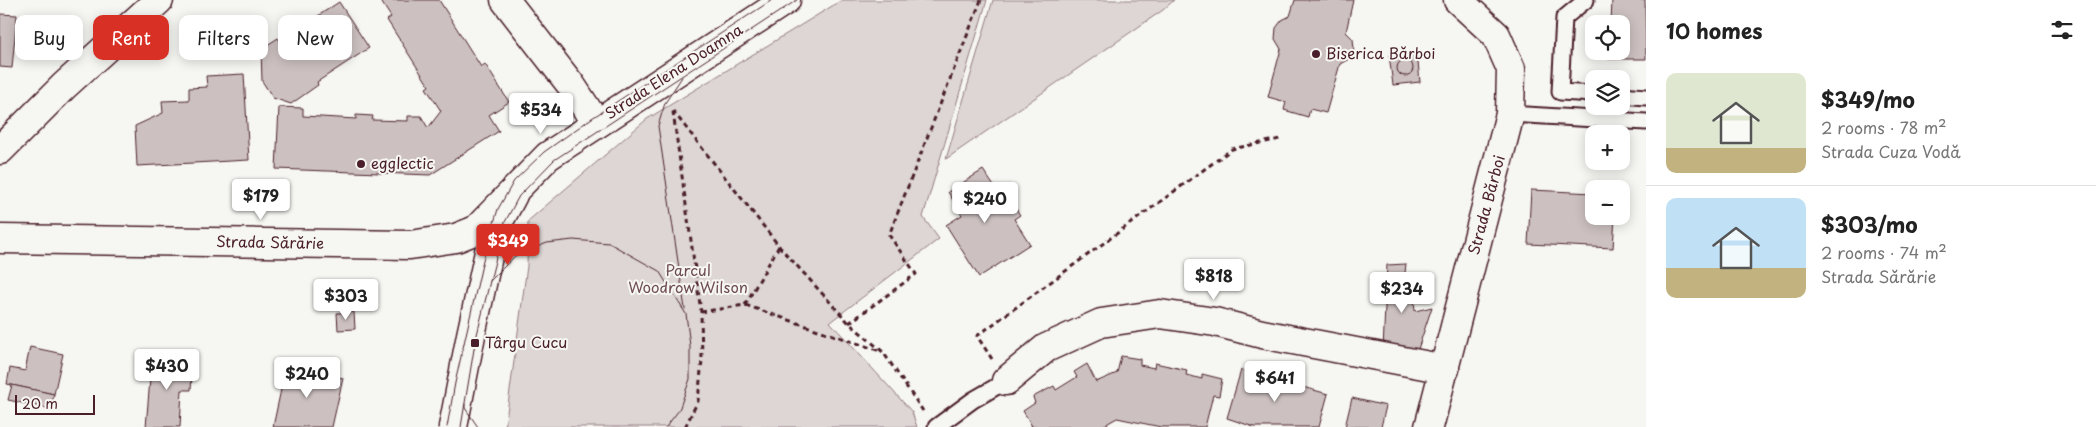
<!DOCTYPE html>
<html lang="en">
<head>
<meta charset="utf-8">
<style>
	body { margin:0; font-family:"Playpen Sans",sans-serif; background:#f6f6f6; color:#222; height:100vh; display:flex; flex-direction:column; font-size:19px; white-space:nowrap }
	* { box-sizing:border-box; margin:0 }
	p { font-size:16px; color:#767676 }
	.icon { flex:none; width:28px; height:28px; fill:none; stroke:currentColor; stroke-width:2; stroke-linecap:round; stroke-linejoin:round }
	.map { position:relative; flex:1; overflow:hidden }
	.side { display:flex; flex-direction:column; background:#fff; width:450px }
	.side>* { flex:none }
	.hud { position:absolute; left:15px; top:15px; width:475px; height:45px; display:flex; gap:10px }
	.fabs { position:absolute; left:1585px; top:15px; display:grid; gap:10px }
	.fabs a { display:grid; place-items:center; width:45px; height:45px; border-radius:10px; background:#fff; box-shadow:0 2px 12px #0003; font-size:25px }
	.scale { position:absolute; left:15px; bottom:12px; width:80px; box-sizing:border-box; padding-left:5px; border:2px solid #4a1f2b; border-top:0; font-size:14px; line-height:18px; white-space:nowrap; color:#4a1f2b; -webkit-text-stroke:4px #f6f6f2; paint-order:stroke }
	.price { position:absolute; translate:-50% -42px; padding:0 11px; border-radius:5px; background:#fff; color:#222; font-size:16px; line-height:32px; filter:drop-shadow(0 1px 2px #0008) }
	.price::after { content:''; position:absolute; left:50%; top:30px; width:15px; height:11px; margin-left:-8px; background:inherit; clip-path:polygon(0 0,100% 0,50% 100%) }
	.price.current { background:#d93025; color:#fff }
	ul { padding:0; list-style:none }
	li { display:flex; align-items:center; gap:15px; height:125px; padding:0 20px }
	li+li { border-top:1px solid #e0e0e0 }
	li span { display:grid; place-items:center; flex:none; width:140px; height:100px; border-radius:10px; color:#555 }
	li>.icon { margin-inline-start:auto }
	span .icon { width:60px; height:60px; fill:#fffc; stroke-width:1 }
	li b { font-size:21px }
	h2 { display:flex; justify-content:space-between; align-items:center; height:60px; padding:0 20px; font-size:21px }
	.pill { padding:0 18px; border-radius:10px; background:#fff; box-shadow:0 2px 12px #0003; font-size:18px; line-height:45px }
	.pill.current { background:#d93025; color:#fff }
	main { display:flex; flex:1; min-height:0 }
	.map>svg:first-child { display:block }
	.green { fill:#ddd6d5; stroke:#947a80 }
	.building { fill:#ccc1c0; stroke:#4a1f2b }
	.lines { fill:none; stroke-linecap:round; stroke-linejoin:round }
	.lane-casing { stroke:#4a1f2b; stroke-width:19 }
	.street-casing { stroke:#4a1f2b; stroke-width:31 }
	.secondary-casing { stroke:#4a1f2b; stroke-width:31 }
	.primary-casing { stroke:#4a1f2b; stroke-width:31 }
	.path { stroke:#4a1f2b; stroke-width:3; stroke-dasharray:5 4; stroke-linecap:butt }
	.lane { stroke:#f6f6f2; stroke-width:15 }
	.street { stroke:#f6f6f2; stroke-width:28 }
	.secondary { stroke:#f6f6f2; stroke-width:28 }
	.primary { stroke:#f6f6f2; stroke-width:28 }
	.tram { stroke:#4a1f2b; stroke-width:1 }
	.poi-dot { fill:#4a1f2b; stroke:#f6f6f2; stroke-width:2 }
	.labels { text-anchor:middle; stroke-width:4; stroke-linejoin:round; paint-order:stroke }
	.poi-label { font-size:15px; fill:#4a1f2b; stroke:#f6f6f2; text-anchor:start }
	.street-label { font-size:15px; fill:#4a1f2b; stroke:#f6f6f2 }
	.park-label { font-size:15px; fill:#6f4d56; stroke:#f6f6f2 }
</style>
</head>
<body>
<main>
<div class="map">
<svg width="1646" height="427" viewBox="0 0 1646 427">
	<rect width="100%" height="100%" fill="#f6f6f2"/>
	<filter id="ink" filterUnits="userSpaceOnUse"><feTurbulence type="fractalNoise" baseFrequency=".02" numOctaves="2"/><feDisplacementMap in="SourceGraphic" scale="10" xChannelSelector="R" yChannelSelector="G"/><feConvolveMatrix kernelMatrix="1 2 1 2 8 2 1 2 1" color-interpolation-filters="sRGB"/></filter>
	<g filter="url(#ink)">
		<!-- green -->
		<g class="green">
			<polygon points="842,0 987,0 923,217 939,239 830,322 912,412 917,427 505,427 527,266 528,221 647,119"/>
			<polygon points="993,0 1174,0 1163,10 946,159"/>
		</g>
		<!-- building -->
		<g class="building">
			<polygon points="380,0 439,0 481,67 485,64 509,102 489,115 499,131 430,175 276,169 279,107 303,108 303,116 356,119 356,115 373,116 372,120 408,121 408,116 421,116 428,128 441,111 426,88 429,86 387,20 391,17"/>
			<polygon points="1295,0 1353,0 1346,32 1353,39 1354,49 1349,59 1340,64 1326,113 1310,109 1308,117 1284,110 1286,102 1268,97 1281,49 1275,39 1276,28 1282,20 1290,16"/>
			<polygon points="1612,0 1645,0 1646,59 1608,59 1609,51 1621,51 1621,24 1611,24"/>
			<polygon points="339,2 369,48 317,82 318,85 291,104 273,98 262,81 261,49 278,38 280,41"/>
			<polygon points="0,14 17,15 12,68 0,67"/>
			<polygon points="1417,52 1420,82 1393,85 1389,55"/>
			<circle cx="1405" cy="68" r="8"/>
			<polygon points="244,74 249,160 137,166 135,126 163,113 162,101 189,100 189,88 207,87 206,76"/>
			<polygon points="983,170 1000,195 1005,192 1020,215 1014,219 1030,244 979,277 946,225 962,215 948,192"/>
			<polygon points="1531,190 1594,193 1594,216 1615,216 1613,248 1528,244"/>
			<polygon points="1406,264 1402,299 1414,299 1415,311 1432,307 1418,349 1383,349 1387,265"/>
			<polygon points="354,312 355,329 338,330 337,313"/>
			<polygon points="30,347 63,354 54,394 7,384 10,368 25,371"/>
			<polygon points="152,355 186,358 185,376 192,376 191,390 182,390 180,427 146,427"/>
			<polygon points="1121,356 1140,359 1140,365 1154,368 1155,363 1187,370 1186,375 1202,379 1202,374 1222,379 1219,396 1213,395 1205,427 1161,427 1117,418 1101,427 1029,427 1032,426 1023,411 1035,403 1033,397 1054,386 1056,390 1077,377 1074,372 1087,364 1096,382 1117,373"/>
			<polygon points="286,366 343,378 332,427 273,427"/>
			<polygon points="1241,370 1328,394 1319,427 1254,427 1227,418"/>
			<polygon points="12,385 54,394 51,409 8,400"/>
			<polygon points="1352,398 1386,406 1381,427 1345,427"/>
		</g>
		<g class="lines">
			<!-- lane casing -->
			<g class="lane-casing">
				<g id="lane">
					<polyline points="1586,0 1564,18 1560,92 1594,94"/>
					<polyline points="1621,95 1646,97"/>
					<polyline points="1510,114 1646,122"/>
					<polyline points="936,427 973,400 1006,381"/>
				</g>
			</g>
			<!-- street casing -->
			<g class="street-casing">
				<g id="street">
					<polyline points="1006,381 1046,348 1101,323 1160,314 1215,322 1262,334 1445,369"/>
					<polyline points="453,427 471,335 489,252 498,223 513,195"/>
				</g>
			</g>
			<!-- secondary casing -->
			<g class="secondary-casing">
				<g id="secondary">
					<polyline points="505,0 571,85 596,123"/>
					<polyline points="0,239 410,245 456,238 476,230 548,156 786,0"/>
					<polyline points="1429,427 1510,114 1511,69 1496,35 1458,0"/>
				</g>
			</g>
			<!-- primary casing -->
			<g class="primary-casing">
				<polyline id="primary" points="0,150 64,86 159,0"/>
			</g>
			<!-- path -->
			<g class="path">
				<polyline points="673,111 779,246 849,323 883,352 923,411"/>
				<polyline points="673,112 701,312 702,360 698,401 685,427"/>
				<polyline points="745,305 779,246"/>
				<polyline points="701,312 745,305 880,351"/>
				<polyline points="849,323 916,274 889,235 981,0"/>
				<polyline points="992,359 977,336 1232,149 1280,139"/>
			</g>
			<!-- lane -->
			<use href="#lane" class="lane"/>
			<!-- street -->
			<use href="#street" class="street"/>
			<!-- secondary -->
			<use href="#secondary" class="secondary"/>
			<!-- primary -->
			<use href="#primary" class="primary"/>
			<!-- tram -->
			<g class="tram">
				<polyline points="682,77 665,103 658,126 685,309"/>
				<polyline points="490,281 515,256 547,243 573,240 609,243 659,271 686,314 690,346 690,379 679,410 666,427"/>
				<polyline points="465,404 465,408 478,427"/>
				<polyline points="447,427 455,383 483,260 498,209 514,181 544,152 592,118 772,0"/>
				<polyline points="461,427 475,343 490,281 505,222 519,196 554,160 797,0"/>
			</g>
		</g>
	</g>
	<!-- markers -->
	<g class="poi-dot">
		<circle cx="1316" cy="54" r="5"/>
		<circle cx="361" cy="164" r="5"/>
		<rect x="470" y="338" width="10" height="10" rx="2.5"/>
	</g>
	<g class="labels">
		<!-- poi labels -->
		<g class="poi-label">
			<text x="1326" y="59">Biserica Bărboi</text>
			<text x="371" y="169">egglectic</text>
			<text x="485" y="348">Târgu Cucu</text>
		</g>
		<!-- street labels -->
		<g class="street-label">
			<text transform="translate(674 72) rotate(-33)" y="5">Strada Elena Doamna</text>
			<text transform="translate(1487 205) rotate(-75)" y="5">Strada Bărboi</text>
			<text transform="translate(270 243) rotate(1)" y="5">Strada Sărărie</text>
		</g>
		<!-- park labels -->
		<g class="park-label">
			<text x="688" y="276">Parcul<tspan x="688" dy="17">Woodrow Wilson</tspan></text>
		</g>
	</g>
</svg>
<div class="fabs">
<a><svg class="icon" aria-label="locate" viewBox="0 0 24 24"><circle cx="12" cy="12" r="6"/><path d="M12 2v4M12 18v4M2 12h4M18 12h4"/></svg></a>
<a><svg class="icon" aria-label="layers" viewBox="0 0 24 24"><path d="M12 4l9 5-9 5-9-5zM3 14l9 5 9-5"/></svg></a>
<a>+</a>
<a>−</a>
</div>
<div class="scale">20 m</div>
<b class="price" style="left:541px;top:135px">$534</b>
<b class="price" style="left:261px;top:221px">$179</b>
<b class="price" style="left:985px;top:224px">$240</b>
<b class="price current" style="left:508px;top:266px">$349</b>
<b class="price" style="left:1214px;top:301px">$818</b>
<b class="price" style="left:1402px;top:314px">$234</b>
<b class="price" style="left:346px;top:321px">$303</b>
<b class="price" style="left:167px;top:391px">$430</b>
<b class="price" style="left:307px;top:399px">$240</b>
<b class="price" style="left:1275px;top:403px">$641</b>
<div class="hud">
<a class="pill">Buy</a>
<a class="pill current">Rent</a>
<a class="pill">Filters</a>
<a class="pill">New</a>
</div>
</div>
<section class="side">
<h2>10 homes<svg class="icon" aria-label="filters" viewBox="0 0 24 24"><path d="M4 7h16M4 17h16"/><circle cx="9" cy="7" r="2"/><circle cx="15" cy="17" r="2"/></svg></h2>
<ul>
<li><span style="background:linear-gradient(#dfe7d0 75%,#c2b280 0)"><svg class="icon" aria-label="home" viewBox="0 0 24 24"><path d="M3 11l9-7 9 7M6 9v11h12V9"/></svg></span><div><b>$349/mo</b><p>2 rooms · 78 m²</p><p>Strada Cuza Vodă</p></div></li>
<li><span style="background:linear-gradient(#bfe0f5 70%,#c2b280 0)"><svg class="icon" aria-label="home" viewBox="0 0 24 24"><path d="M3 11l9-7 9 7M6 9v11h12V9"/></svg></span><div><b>$303/mo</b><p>2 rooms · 74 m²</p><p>Strada Sărărie</p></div></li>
</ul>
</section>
</main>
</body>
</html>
